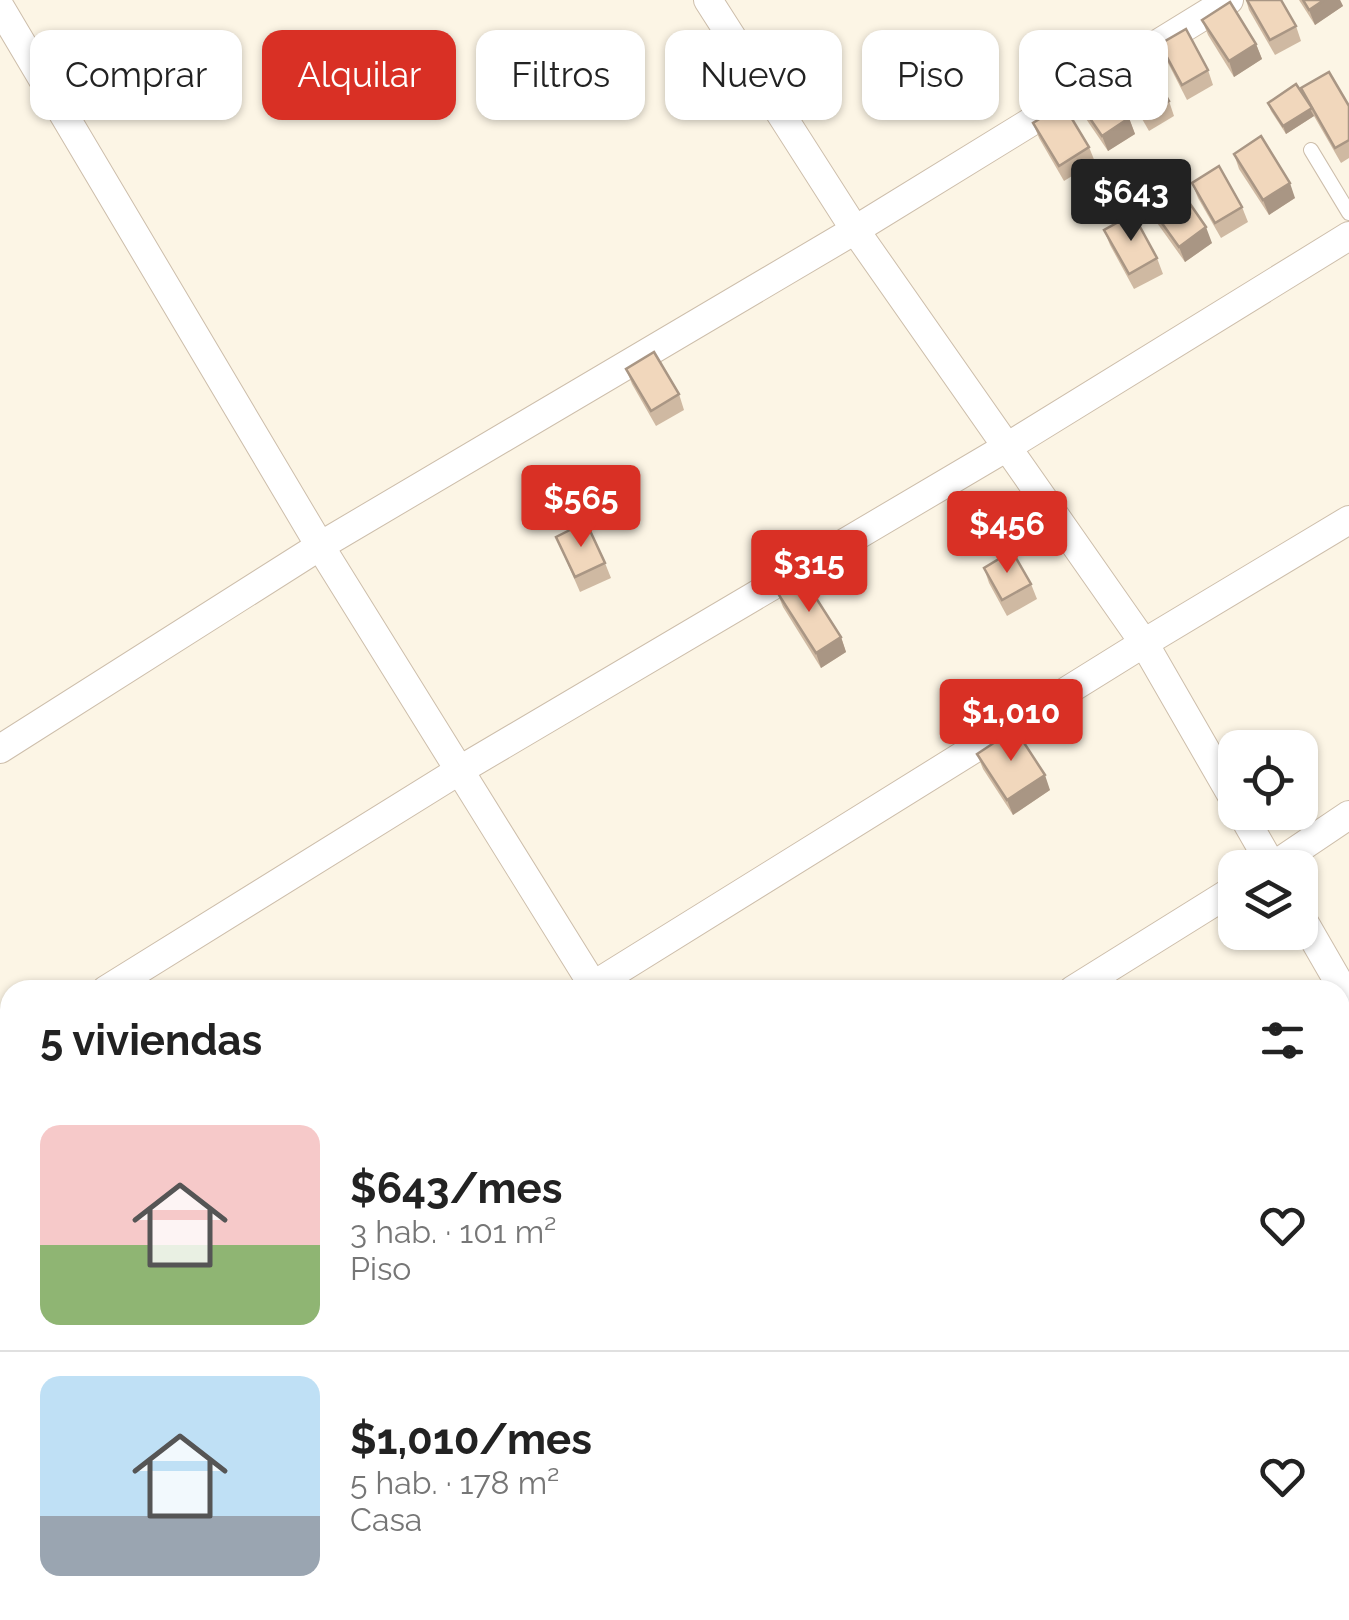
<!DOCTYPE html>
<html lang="es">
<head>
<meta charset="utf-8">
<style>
	body { margin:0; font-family:Raleway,sans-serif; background:#f6f6f6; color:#222; height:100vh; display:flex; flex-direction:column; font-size:38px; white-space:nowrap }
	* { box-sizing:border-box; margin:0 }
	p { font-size:32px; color:#767676 }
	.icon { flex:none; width:55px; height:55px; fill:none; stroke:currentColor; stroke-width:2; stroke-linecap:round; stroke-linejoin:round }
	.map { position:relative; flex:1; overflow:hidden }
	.panel { position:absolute; left:0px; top:980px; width:1350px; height:640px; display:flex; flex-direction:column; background:#fff; border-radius:30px 30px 0 0; box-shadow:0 2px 8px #0004 }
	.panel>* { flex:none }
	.banner { position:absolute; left:30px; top:30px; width:1290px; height:90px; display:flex; gap:20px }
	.controls { position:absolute; left:1218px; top:730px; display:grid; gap:20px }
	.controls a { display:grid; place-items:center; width:100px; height:100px; border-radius:20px; background:#fff; box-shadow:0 2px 8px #0004; font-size:50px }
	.price { position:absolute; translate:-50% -85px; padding:0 22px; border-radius:10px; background:#d93025; color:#fff; font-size:32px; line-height:65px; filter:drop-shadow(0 2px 5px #0008) }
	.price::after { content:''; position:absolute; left:50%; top:60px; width:30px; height:22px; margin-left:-15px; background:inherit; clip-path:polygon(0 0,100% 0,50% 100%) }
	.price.active { background:#222; color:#fff }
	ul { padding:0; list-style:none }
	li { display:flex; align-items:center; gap:30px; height:250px; padding:0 40px }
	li+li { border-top:2px solid #e0e0e0 }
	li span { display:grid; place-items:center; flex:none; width:280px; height:200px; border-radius:20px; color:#555 }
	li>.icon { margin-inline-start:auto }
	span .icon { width:120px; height:120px; fill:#fffc; stroke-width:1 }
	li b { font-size:42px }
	h2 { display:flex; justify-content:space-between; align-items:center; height:120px; padding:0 40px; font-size:42px }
	.pill { padding:0 35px; border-radius:20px; background:#fff; box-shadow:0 2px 8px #0004; font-size:35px; line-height:90px }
	.pill.active { background:#d93025; color:#fff }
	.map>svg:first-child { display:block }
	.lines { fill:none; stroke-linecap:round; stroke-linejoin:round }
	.lane-casing { stroke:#cdbeab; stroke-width:16 }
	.street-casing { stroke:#cdbeab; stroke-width:30 }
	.lane { stroke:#fff; stroke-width:14 }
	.street { stroke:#fff; stroke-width:28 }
	.wall { fill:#cfb9a2 }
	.shaded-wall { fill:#a99684 }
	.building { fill:#f1d7bc; stroke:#a99684; stroke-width:2.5 }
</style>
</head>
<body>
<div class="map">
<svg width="1349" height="1620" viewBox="0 0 1349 1620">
	<rect width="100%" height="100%" fill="#fcf5e5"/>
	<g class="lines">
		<!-- lane casing -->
		<g class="lane-casing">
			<polyline id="lane" points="1311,150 1349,213"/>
		</g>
		<!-- street casing -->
		<g class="street-casing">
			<g id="street">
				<polyline points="708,0 855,230 1144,643 1235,801"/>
				<polyline points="0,7 320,546 596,990"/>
				<polyline points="0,749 320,546 855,230 1229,0"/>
				<polyline points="1241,812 1273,868"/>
				<polyline points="1270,868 1349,815"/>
				<polyline points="1300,915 1349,1000"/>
				<polyline points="106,990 460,770 1007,447 1349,236"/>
				<polyline points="586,990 1144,643 1349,520"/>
				<polyline points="1073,990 1235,889"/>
				<polyline points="0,1056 10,1050"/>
				<polyline points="1340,1122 1349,1116"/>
				<polyline points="0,1354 10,1347"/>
				<polyline points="1340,1419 1349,1413"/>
				<polyline points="0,1542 10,1554"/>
				<polyline points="349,1610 355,1620"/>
				<polyline points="782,1610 788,1620"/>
				<polyline points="981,1610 988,1620"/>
				<polyline points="63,1619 78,1610"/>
				<polyline points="1013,1620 1029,1610"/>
			</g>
		</g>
		<!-- lane -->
		<use href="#lane" class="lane"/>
		<!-- street -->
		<use href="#street" class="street"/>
	</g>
	<!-- wall -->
	<g class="wall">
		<polygon points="1246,0 1281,0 1296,26 1301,41 1275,55 1249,10"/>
		<polygon points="1299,0 1340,0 1343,6 1315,25"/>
		<polygon points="1202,20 1256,44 1262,59 1234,77 1208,35"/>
		<polygon points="1160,44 1208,70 1213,85 1187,100 1166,59"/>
		<polygon points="1117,69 1169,101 1174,116 1149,131 1122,84"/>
		<polygon points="1301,88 1349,106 1349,158 1341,163 1314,116 1286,134 1271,111 1268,103 1304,96"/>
		<polygon points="1076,98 1129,118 1135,134 1108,151 1082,113"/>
		<polygon points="1033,123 1089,147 1095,162 1064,181 1039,138"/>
		<polygon points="1234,154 1295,198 1269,215 1239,169"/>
		<polygon points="1192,183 1242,207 1248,222 1221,238 1198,198"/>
		<polygon points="1149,205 1212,243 1185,262 1155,220"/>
		<polygon points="1104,230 1157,258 1163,274 1134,289 1110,245"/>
		<polygon points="626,369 679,394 684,410 656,426 632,384"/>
		<polygon points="556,537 605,563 611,578 580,592"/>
		<polygon points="984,568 1031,584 1037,599 1007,616 989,583"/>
		<polygon points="777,592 841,637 846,652 821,668 783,607"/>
		<polygon points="977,754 1050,790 1013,815 983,769"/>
	</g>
	<!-- shaded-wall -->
	<g class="shaded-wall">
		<polygon points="1324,0 1340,0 1343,6 1315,25 1309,10"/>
		<polygon points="1256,44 1262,59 1234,77 1229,61"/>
		<polygon points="1310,109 1314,116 1286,134 1283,126"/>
		<polygon points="1129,118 1135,134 1108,151 1102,136"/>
		<polygon points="1290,183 1295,198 1269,215 1263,200"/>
		<polygon points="1206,227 1212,243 1185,262 1179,247"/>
		<polygon points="841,637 846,652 821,668 816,653"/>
		<polygon points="1045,775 1050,790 1013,815 1007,800"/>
		<polygon points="233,1610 246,1610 234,1619 231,1611"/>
	</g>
	<!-- building -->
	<g class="building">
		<polygon points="1247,0 1281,0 1296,26 1270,40"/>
		<polygon points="1303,0 1324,0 1309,10"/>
		<polygon points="1230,2 1256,44 1229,61 1202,20"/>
		<polygon points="1186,29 1208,70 1182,85 1160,44"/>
		<polygon points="1142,54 1169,101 1144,116 1117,69"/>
		<polygon points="1329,72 1349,106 1349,140 1335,148 1301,88"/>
		<polygon points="1103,80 1129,118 1102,136 1076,98"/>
		<polygon points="1296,84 1312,108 1283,126 1268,103"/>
		<polygon points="1063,104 1089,147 1059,166 1033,123"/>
		<polygon points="1261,136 1290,183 1263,200 1234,154"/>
		<polygon points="1219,166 1242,207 1215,223 1192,183"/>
		<polygon points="1177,185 1206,227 1179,247 1149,205"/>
		<polygon points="1133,214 1157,258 1129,274 1104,230"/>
		<polygon points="654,352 679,394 651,411 626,369"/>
		<polygon points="586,522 605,563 575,577 556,537"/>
		<polygon points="1012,551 1031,584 1002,600 984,568"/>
		<polygon points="802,576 841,637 816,653 777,592"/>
		<polygon points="1015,729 1045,775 1007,800 977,754"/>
	</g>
</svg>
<div class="controls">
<a><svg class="icon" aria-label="locate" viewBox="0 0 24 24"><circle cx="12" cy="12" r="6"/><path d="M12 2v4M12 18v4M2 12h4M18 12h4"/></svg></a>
<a><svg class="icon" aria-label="layers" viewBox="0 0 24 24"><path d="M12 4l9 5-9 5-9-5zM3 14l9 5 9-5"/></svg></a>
</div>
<b class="price active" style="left:1131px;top:244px">$643</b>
<b class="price" style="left:581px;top:550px">$565</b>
<b class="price" style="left:1007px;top:576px">$456</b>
<b class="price" style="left:809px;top:615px">$315</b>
<b class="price" style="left:1011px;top:764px">$1,010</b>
<div class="banner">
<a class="pill">Comprar</a>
<a class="pill active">Alquilar</a>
<a class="pill">Filtros</a>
<a class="pill">Nuevo</a>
<a class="pill">Piso</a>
<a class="pill">Casa</a>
</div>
<section class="panel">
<h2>5 viviendas<svg class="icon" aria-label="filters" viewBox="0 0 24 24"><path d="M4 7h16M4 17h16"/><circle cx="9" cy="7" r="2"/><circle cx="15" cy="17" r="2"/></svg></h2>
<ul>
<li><span style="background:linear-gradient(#f6c9c9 60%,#8fb573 0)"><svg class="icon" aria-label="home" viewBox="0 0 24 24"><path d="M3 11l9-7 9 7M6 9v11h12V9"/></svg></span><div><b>$643/mes</b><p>3 hab. · 101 m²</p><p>Piso</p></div><svg class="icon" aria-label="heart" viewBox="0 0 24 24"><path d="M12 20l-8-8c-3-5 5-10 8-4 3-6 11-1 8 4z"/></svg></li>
<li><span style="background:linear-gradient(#bfe0f5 70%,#9aa5b1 0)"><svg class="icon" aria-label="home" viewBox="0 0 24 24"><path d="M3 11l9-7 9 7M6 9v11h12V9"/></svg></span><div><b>$1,010/mes</b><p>5 hab. · 178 m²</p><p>Casa</p></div><svg class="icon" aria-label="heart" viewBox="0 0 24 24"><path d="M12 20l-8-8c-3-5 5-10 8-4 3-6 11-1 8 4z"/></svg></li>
</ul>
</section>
</div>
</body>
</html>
